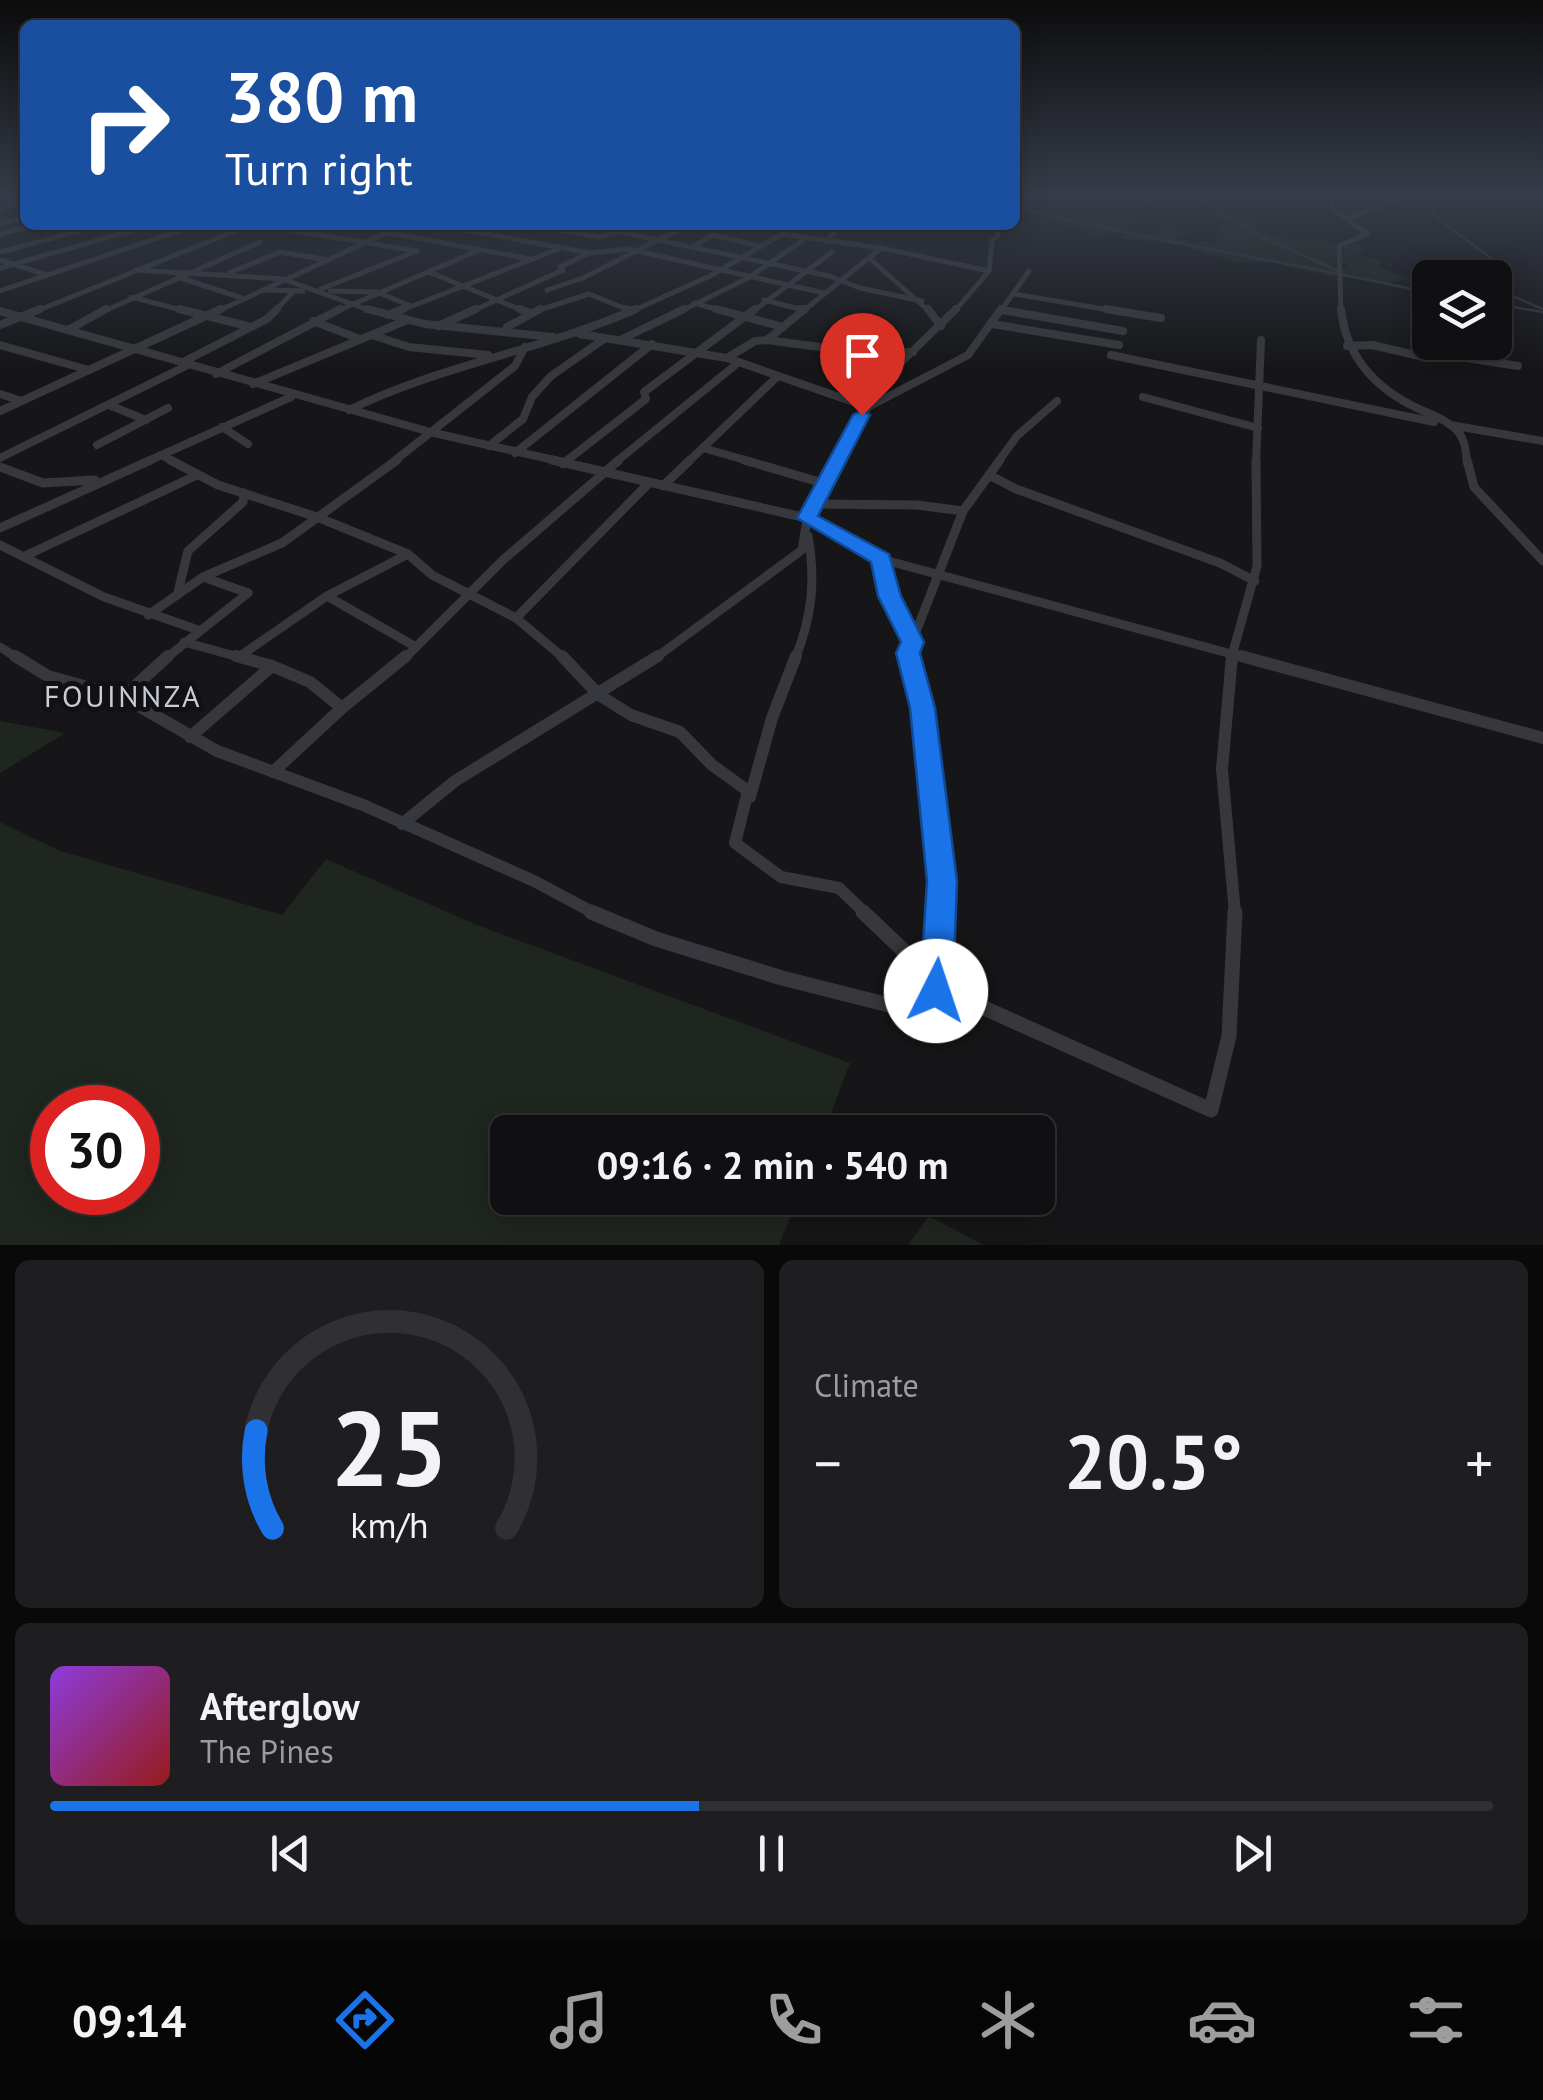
<!DOCTYPE html>
<meta charset="utf-8">
<style>
:root{--surface:#101012;--page:#1e1e20;--text:#f1f3f6;--muted:#9c9d9f;--line:#303032;--accent:#1a73e8}
body{margin:0;font-family:"PT Sans",sans-serif;background:var(--page);color:var(--text);height:100vh;display:flex;flex-direction:column;font-size:38px;white-space:nowrap}
*{box-sizing:border-box;margin:0}
p{font-size:32px;color:var(--muted)}
.icon{flex:none;width:55px;height:55px;fill:none;stroke:currentColor;stroke-width:2;stroke-linecap:round;stroke-linejoin:round}
.map{position:relative;height:1245px;overflow:hidden}
.drawer{display:flex;flex-direction:column;gap:15px;padding:15px;background:#09090a;flex:1}
.drawer>*{flex:none}
.guide{position:absolute;left:20px;top:20px;width:1000px;height:210px;border-radius:15px;box-shadow:0 5px 25px #0003,0 0 0 2px var(--line);background:#1a4fa0;color:#fff;overflow:hidden}
.controls{position:absolute;left:1412px;top:260px;display:grid;gap:20px}
.controls a{display:grid;place-items:center;width:100px;height:100px;border-radius:15px;background:var(--surface);box-shadow:0 5px 25px #0003,0 0 0 2px var(--line);font-size:50px}
.speed{position:absolute;left:30px;top:1085px;display:flex;gap:20px;font-size:50px;font-weight:700;text-align:center}
.speed>*{display:grid;place-content:center;width:130px;height:130px;border-radius:50%;background:var(--surface);box-shadow:0 5px 25px #0003,0 0 0 2px var(--line);line-height:1}
.speed .limit{border:15px solid #d22;background:#fff;color:#111}
.pin{position:absolute;display:grid;place-items:center;width:85px;height:85px;color:#fff;margin:-102px -42px;border-radius:50% 50% 50% 0;rotate:-45deg;box-shadow:0 0 10px #0007}
.pin .icon{rotate:45deg}
.me{position:absolute;width:110px;margin:-55px;rotate:4deg;stroke-linejoin:round;filter:drop-shadow(0 0 8px #0008)}
.turn{display:flex;align-items:center;gap:35px;height:210px;padding:0 40px;font-size:45px}
.turn .icon{width:130px;height:130px;stroke-width:2.5}
.turn b{display:block;font-size:70px;line-height:85px}
.big{font-size:75px;font-weight:600;line-height:1.1}
.drawer .card{flex:1;display:flex;flex-direction:column;justify-content:center;gap:15px;min-width:0;padding:0 35px;border-radius:15px;background:var(--page)}
.drawer .dial{align-items:center;gap:0}
.dial svg{height:260px;overflow:visible;fill:none;stroke:var(--line);stroke-width:7;stroke-linecap:round;text-anchor:middle}
.dial text{fill:var(--text);stroke:none}
.song{display:flex;align-items:center;gap:30px}
.cover{width:120px;height:120px;border-radius:15px;background:linear-gradient(135deg,hsl(270 70% 55%),hsl(0 70% 35%))}
.played{height:10px;border-radius:5px;background:linear-gradient(90deg,var(--accent) 45%,var(--line) 45%)}
.keys{display:flex;justify-content:space-around;direction:ltr}
.heat{display:flex;justify-content:space-between;align-items:center;font-size:55px;direction:ltr}
.drawer .tiles{flex:1;display:grid;gap:15px;grid-template-columns:1fr 1fr}
.card:last-child{grid-column:span 2}
.trip{position:absolute;left:490px;top:1115px;width:565px;height:100px;border-radius:15px;background:var(--surface);box-shadow:0 5px 25px #0003,0 0 0 2px var(--line);font-weight:600;line-height:100px;text-align:center}
.tab-bar{display:flex;height:160px;justify-content:space-around;align-items:center;background:#060607;color:var(--muted)}
.tab-bar .icon{width:70px;height:70px}
.tab-bar .on{color:var(--accent)}
.tab-bar b{font-size:45px;color:var(--text)}
.map>svg:first-child{display:block}
.green{fill:#1e261f;fill-rule:evenodd}
.lines{fill:none;stroke-linecap:round;stroke-linejoin:round}
.stream{stroke:#2c353c;stroke-width:2.5}
.minor-far4{stroke:#37383d;stroke-width:5}
.minor-far3{stroke:#37383d;stroke-width:8}
.minor-far2{stroke:#37383d;stroke-width:9}
.minor-far1{stroke:#37383d;stroke-width:12}
.minor{stroke:#37383d;stroke-width:15}
.route{fill:#1a73e8;stroke:#114b97;stroke-width:2.5}
.labels{text-anchor:middle;stroke-width:10;stroke-linejoin:round;paint-order:stroke}
.quarter-label{font-size:30px;letter-spacing:2.5px;fill:#c9ccd4;stroke:#111113}
</style>
<div class="map">
<svg width="1543" height="1245" viewBox="0 0 1543 1245">
<rect width="100%" height="100%" fill="#161618"/>
<g class="green">
<path d="M 1149,195 L 1156,196 L 1139,208 L 1144,211 C 1126,232 1117,237 1088,235 L 1087,230 L 1094,230 L 1070,226 L 1056,216 L 1073,212 L 1094,215 L 1117,202 Z"/>
<path d="M 1211,203 L 1237,217 L 1244,212 L 1262,215 L 1255,228 L 1274,237 L 1327,240 L 1326,242 L 1336,246 L 1336,266 L 1327,267 L 1336,269 L 1334,277 L 1273,262 L 1237,263 L 1176,244 L 1115,237 L 1130,232 L 1157,235 L 1158,229 L 1172,227 L 1175,231 L 1193,233 L 1175,236 L 1179,240 L 1219,243 L 1216,236 L 1221,225 L 1233,227 L 1217,216 L 1210,216 L 1207,209 L 1218,212 L 1208,204 Z"/>
<path d="M 1357,244 L 1365,248 L 1357,254 L 1383,261 L 1379,267 L 1410,279 L 1389,283 L 1347,277 L 1342,270 L 1349,266 L 1342,263 L 1342,254 L 1346,253 L 1343,247 Z"/>
<path d="M 0,721 L 65,733 L 0,773 Z"/>
<path d="M 0,822 L 60,851 L 282,915 L 326,859 L 477,925 L 850,1063 L 824,1132 L 508,1132 L 508,1198 L 798,1198 L 779,1245 L 0,1245 ZM 52,1108 L 138,1108 L 138,1192 L 52,1192 Z"/>
<path d="M 929,1216 L 983,1245 L 908,1245 Z"/>
</g>
<g class="lines">
<g class="stream">
<path d="M 1196,194 L 1261,237 L 1339,271"/>
<path d="M 1426,194 L 1437,218 L 1500,265 L 1502,271 L 1495,279"/>
<path d="M 1015,207 C 1152,242 1292,262 1430,293"/>
<path d="M 1495,289 L 1543,309"/>
<path d="M 1495,304 L 1543,312"/>
</g>
<g class="minor-far4">
<path d="M 1329,194 L 1334,210 L 1367,234 L 1339,246 L 1341,312"/>
<path d="M 0,209 L 25,200"/>
<path d="M 1348,219 L 1408,194"/>
<path d="M 0,224 L 25,217"/>
<path d="M 295,225 L 284,229 L 417,251"/>
<path d="M 438,225 L 590,253 L 628,249 L 824,293"/>
<path d="M 529,225 L 599,237 L 620,232 L 658,240 L 690,225"/>
<path d="M 620,225 L 638,228"/>
<path d="M 141,228 L 161,225"/>
<path d="M 390,233 L 530,259"/>
<path d="M 0,234 L 35,225"/>
<path d="M 826,242 L 840,225"/>
<path d="M 692,247 L 713,235 L 760,246"/>
<path d="M 0,252 L 101,225"/>
<path d="M 869,258 L 930,312"/>
<path d="M 0,260 L 47,275"/>
<path d="M 0,268 L 141,228 L 135,225"/>
<path d="M 136,270 L 283,279 L 374,312"/>
<path d="M 429,272 L 526,312"/>
<path d="M 229,273 L 280,252 L 328,260"/>
<path d="M 178,277 L 242,298"/>
<path d="M 321,289 L 417,251"/>
<path d="M 265,290 L 303,291"/>
<path d="M 547,290 L 583,278 L 658,240 L 829,276 L 860,288 L 922,301"/>
<path d="M 0,291 L 197,225"/>
<path d="M 330,291 L 377,292 L 411,306"/>
<path d="M 1014,294 L 1121,312"/>
<path d="M 131,297 L 189,312"/>
<path d="M 764,300 L 804,310"/>
<path d="M 694,303 L 726,312"/>
<path d="M 1002,310 L 1011,312"/>
<path d="M 34,312 L 250,225"/>
<path d="M 102,312 L 260,242"/>
<path d="M 216,312 L 403,225"/>
<path d="M 274,312 L 294,291"/>
<path d="M 335,312 L 479,250"/>
<path d="M 397,312 L 558,249"/>
<path d="M 470,312 L 563,270 L 560,267 L 589,253"/>
<path d="M 533,312 L 589,294 L 631,311"/>
<path d="M 630,312 L 710,276 L 782,234 L 881,248 L 989,271"/>
<path d="M 679,312 L 748,278 L 806,238"/>
<path d="M 752,312 L 832,252"/>
<path d="M 802,312 L 881,248"/>
<path d="M 954,312 L 989,271 L 992,241 L 998,235 L 994,225"/>
<path d="M 1000,312 L 1029,271"/>
</g>
<g class="minor-far3">
<path d="M 179,309 L 251,327"/>
<path d="M 367,309 L 425,324 L 553,337"/>
<path d="M 520,309 L 530,313"/>
<path d="M 626,309 L 631,311"/>
<path d="M 716,309 L 783,327"/>
<path d="M 800,309 L 804,310"/>
<path d="M 928,309 L 941,326"/>
<path d="M 1106,309 L 1161,318"/>
<path d="M 1341,309 C 1346,357 1376,389 1419,409 C 1432,415 1450,421 1459,433 C 1465,441 1466,452 1467,462"/>
<path d="M 1002,310 L 1123,331"/>
<path d="M 0,311 L 434,433 L 563,462"/>
<path d="M 388,315 L 403,309"/>
<path d="M 313,321 L 360,339"/>
<path d="M 992,324 L 1119,345"/>
<path d="M 0,325 L 40,309"/>
<path d="M 438,326 L 476,309"/>
<path d="M 507,327 L 540,309"/>
<path d="M 68,330 L 106,309"/>
<path d="M 580,334 L 727,358 L 868,407"/>
<path d="M 372,335 L 409,347 L 488,355"/>
<path d="M 622,339 L 684,309"/>
<path d="M 768,339 L 805,309"/>
<path d="M 0,345 L 89,370"/>
<path d="M 1347,346 L 1372,345 L 1420,356 L 1448,355 L 1518,366"/>
<path d="M 1111,355 L 1434,422"/>
<path d="M 727,358 L 755,341 L 767,340 L 858,352 L 913,352"/>
<path d="M 181,363 L 267,319 L 277,309"/>
<path d="M 216,374 L 340,309"/>
<path d="M 253,384 L 405,321"/>
<path d="M 0,394 L 22,401"/>
<path d="M 1143,397 L 1258,428"/>
<path d="M 859,403 L 956,309"/>
<path d="M 109,405 L 146,420"/>
<path d="M 349,410 C 440,365 543,350 636,309"/>
<path d="M 0,411 L 221,309"/>
<path d="M 1450,425 L 1543,441"/>
<path d="M 222,427 L 248,444"/>
<path d="M 97,445 L 168,408"/>
<path d="M 489,446 L 523,419 L 532,397 L 551,376 L 604,339"/>
<path d="M 703,448 L 752,462"/>
<path d="M 515,453 L 652,344"/>
<path d="M 161,455 L 175,462"/>
<path d="M 0,458 L 186,366"/>
<path d="M 146,462 L 291,397"/>
<path d="M 393,462 L 515,366 L 525,347"/>
<path d="M 565,462 L 646,399 L 644,392 L 755,309"/>
<path d="M 616,462 L 739,362"/>
<path d="M 688,462 L 778,376"/>
<path d="M 836,462 L 868,407 L 968,355 L 1001,309"/>
<path d="M 998,462 L 1017,436 L 1057,401"/>
<path d="M 1256,462 L 1261,340"/>
</g>
<g class="minor-far2">
<path d="M 170,460 L 218,485 L 317,517 L 408,554 L 432,575 L 516,618 L 565,659"/>
<path d="M 552,460 L 807,518 L 827,526 L 870,556 L 1250,659"/>
<path d="M 744,460 L 826,484"/>
<path d="M 1467,460 L 1474,487 L 1543,561"/>
<path d="M 563,464 L 568,460"/>
<path d="M 0,467 L 43,483 L 95,480"/>
<path d="M 989,475 L 1016,489 L 1220,563 L 1255,581"/>
<path d="M 663,486 L 690,460"/>
<path d="M 813,504 L 917,505 L 963,511"/>
<path d="M 0,528 L 151,460"/>
<path d="M 0,545 L 104,597 L 198,630"/>
<path d="M 25,556 L 195,476"/>
<path d="M 881,559 L 890,596 L 912,642 L 909,659"/>
<path d="M 203,577 L 248,593"/>
<path d="M 178,592 L 188,551 L 243,502 L 244,493"/>
<path d="M 327,596 L 416,647"/>
<path d="M 148,615 L 203,577 L 282,543 L 397,460"/>
<path d="M 516,618 L 649,483"/>
<path d="M 184,642 L 246,659"/>
<path d="M 912,642 L 963,511 L 1000,460"/>
<path d="M 0,647 L 19,659"/>
<path d="M 240,656 L 327,596 L 408,554"/>
<path d="M 165,659 L 248,593"/>
<path d="M 404,659 L 503,560 L 619,460"/>
<path d="M 654,659 L 802,550 L 809,508 L 837,460"/>
<path d="M 795,659 C 812,617 816,580 808,536"/>
<path d="M 1231,659 L 1257,566 L 1256,460"/>
</g>
<g class="minor-far1">
<path d="M 15,656 L 48,676 L 123,697 L 217,751 L 363,805 L 534,881 L 596,914"/>
<path d="M 236,656 L 272,666"/>
<path d="M 562,656 L 599,695 L 631,715 L 680,732 L 712,765 L 748,791 L 735,843 L 781,877 L 839,888 L 866,914"/>
<path d="M 909,656 C 928,733 945,835 940,914"/>
<path d="M 1232,656 L 1222,769 L 1235,914"/>
<path d="M 1241,656 L 1543,738"/>
<path d="M 123,697 L 168,656"/>
<path d="M 190,737 L 272,666 L 310,682 L 342,708 L 406,656"/>
<path d="M 273,772 L 342,708"/>
<path d="M 750,797 L 772,718 L 796,656"/>
<path d="M 402,824 L 455,781 L 658,656"/>
</g>
<g class="minor">
<path d="M 591,912 L 656,939 L 782,978 L 889,1005 L 912,1005 L 936,991 L 962,998 L 1211,1110 L 1229,1036 L 1235,912"/>
<path d="M 863,912 L 924,970 L 936,991"/>
<path d="M 936,990 L 940,912"/>
</g>
</g>
<linearGradient id="sky" x2="0" y2="1"><stop stop-color="#0c0c0d"/><stop offset="0.53" stop-color="#363c48"/><stop offset="1" stop-color="#363c48" stop-opacity="0"/></linearGradient>
<rect width="1543" height="369" fill="url(#sky)"/>
<path class="route" d="M 862,410 L 870,415 L 818,516 L 889,554 L 901,596 L 924,642 L 920,653 L 935,708 L 957,881 L 953,991 L 948,1003 L 936,1008 L 925,1003 L 920,991 L 927,881 L 910,708 L 896,653 L 901,642 L 878,596 L 871,562 L 797,518 L 853,415 Z"/>
<g class="labels">
<g class="quarter-label">
<text x="123" y="707">FOUINNZA</text>
</g>
</g>
</svg>
<div class="controls">
<a><svg class="icon" aria-label="layers" viewBox="0 0 24 24"><path d="M12 4l9 5-9 5-9-5zM3 14l9 5 9-5"/></svg></a>
</div>
<div class="speed"><div class="limit">30</div></div>
<div class="pin" style="left:862px;top:415px;background:#d93025"><svg class="icon" aria-label="arrive" viewBox="0 0 24 24"><path d="M6 21V4h12l-3 4 3 4H6"/></svg></div>
<svg class="me" style="left:936px;top:991px" viewBox="-20 -20 40 40"><circle r="19" fill="#fff"/><path d="M0-13L10 11 0 6-10 11z" fill="#1a73e8"/></svg>
<div class="trip">09:16 · 2 min · 540 m</div>
<div class="guide">
<div class="turn"><svg class="icon" aria-label="right" viewBox="0 0 24 24"><path d="M7 20v-9h11M14 6l5 5-5 5"/></svg><div><b>380 m</b>Turn right</div></div>
</div>
</div>
<section class="drawer">
<div class="tiles">
<div class="card dial"><svg viewBox="0 0 100 80">
<path d="M14 69A42 42 0 1 1 86 69"/>
<path d="M14 69A42 42 0 0 1 9 39" stroke="#1a73e8"/>
<text x="50" y="56" font-size="32" font-weight="700">25</text>
<text x="50" y="72" font-size="11">km/h</text>
</svg></div>
<div class="card"><p>Climate</p>
<div class="heat"><a>−</a><b class="big">20.5°</b><a>+</a></div>
</div>
<div class="card">
<div class="song"><i class="cover"></i><div><b>Afterglow</b><p>The Pines</p></div></div>
<div class="played"></div>
<div class="keys"><svg class="icon" aria-label="previous" viewBox="0 0 24 24"><path d="M18 5L8 12l10 7zM5 5v14"/></svg><svg class="icon" aria-label="pause" viewBox="0 0 24 24"><path d="M8 5v14M16 5v14"/></svg><svg class="icon" aria-label="next" viewBox="0 0 24 24"><path d="M6 5l10 7-10 7zM19 5v14"/></svg></div>
</div>
</div>
</section>
<nav class="tab-bar">
<b>09:14</b>
<svg class="icon on" aria-label="directions" viewBox="0 0 24 24"><path d="M12 3l9 9-9 9-9-9zM9 14v-3h6M13 9l2 2-2 2"/></svg>
<svg class="icon" aria-label="music" viewBox="0 0 24 24"><path d="M9 18V5l10-2v13"/><circle cx="6" cy="18" r="3"/><circle cx="16" cy="16" r="3"/></svg>
<svg class="icon" aria-label="phone" viewBox="0 0 24 24"><path d="M5 4h4l2 5-3 2q2 4 5 5l2-3 5 2v4C11 20 4 13 5 4z"/></svg>
<svg class="icon" aria-label="climate" viewBox="0 0 24 24"><path d="M12 3v18M4 7l16 10M4 17L20 7"/></svg>
<svg class="icon" aria-label="car" viewBox="0 0 24 24"><path d="M5 17H2v-5l4-1 3-4h7l3 4 3 1v5h-3M9 17h6M6 11h13"/><circle cx="7" cy="17" r="2"/><circle cx="17" cy="17" r="2"/></svg>
<svg class="icon" aria-label="filters" viewBox="0 0 24 24"><path d="M4 7h16M4 17h16"/><circle cx="9" cy="7" r="2"/><circle cx="15" cy="17" r="2"/></svg>
</nav>
